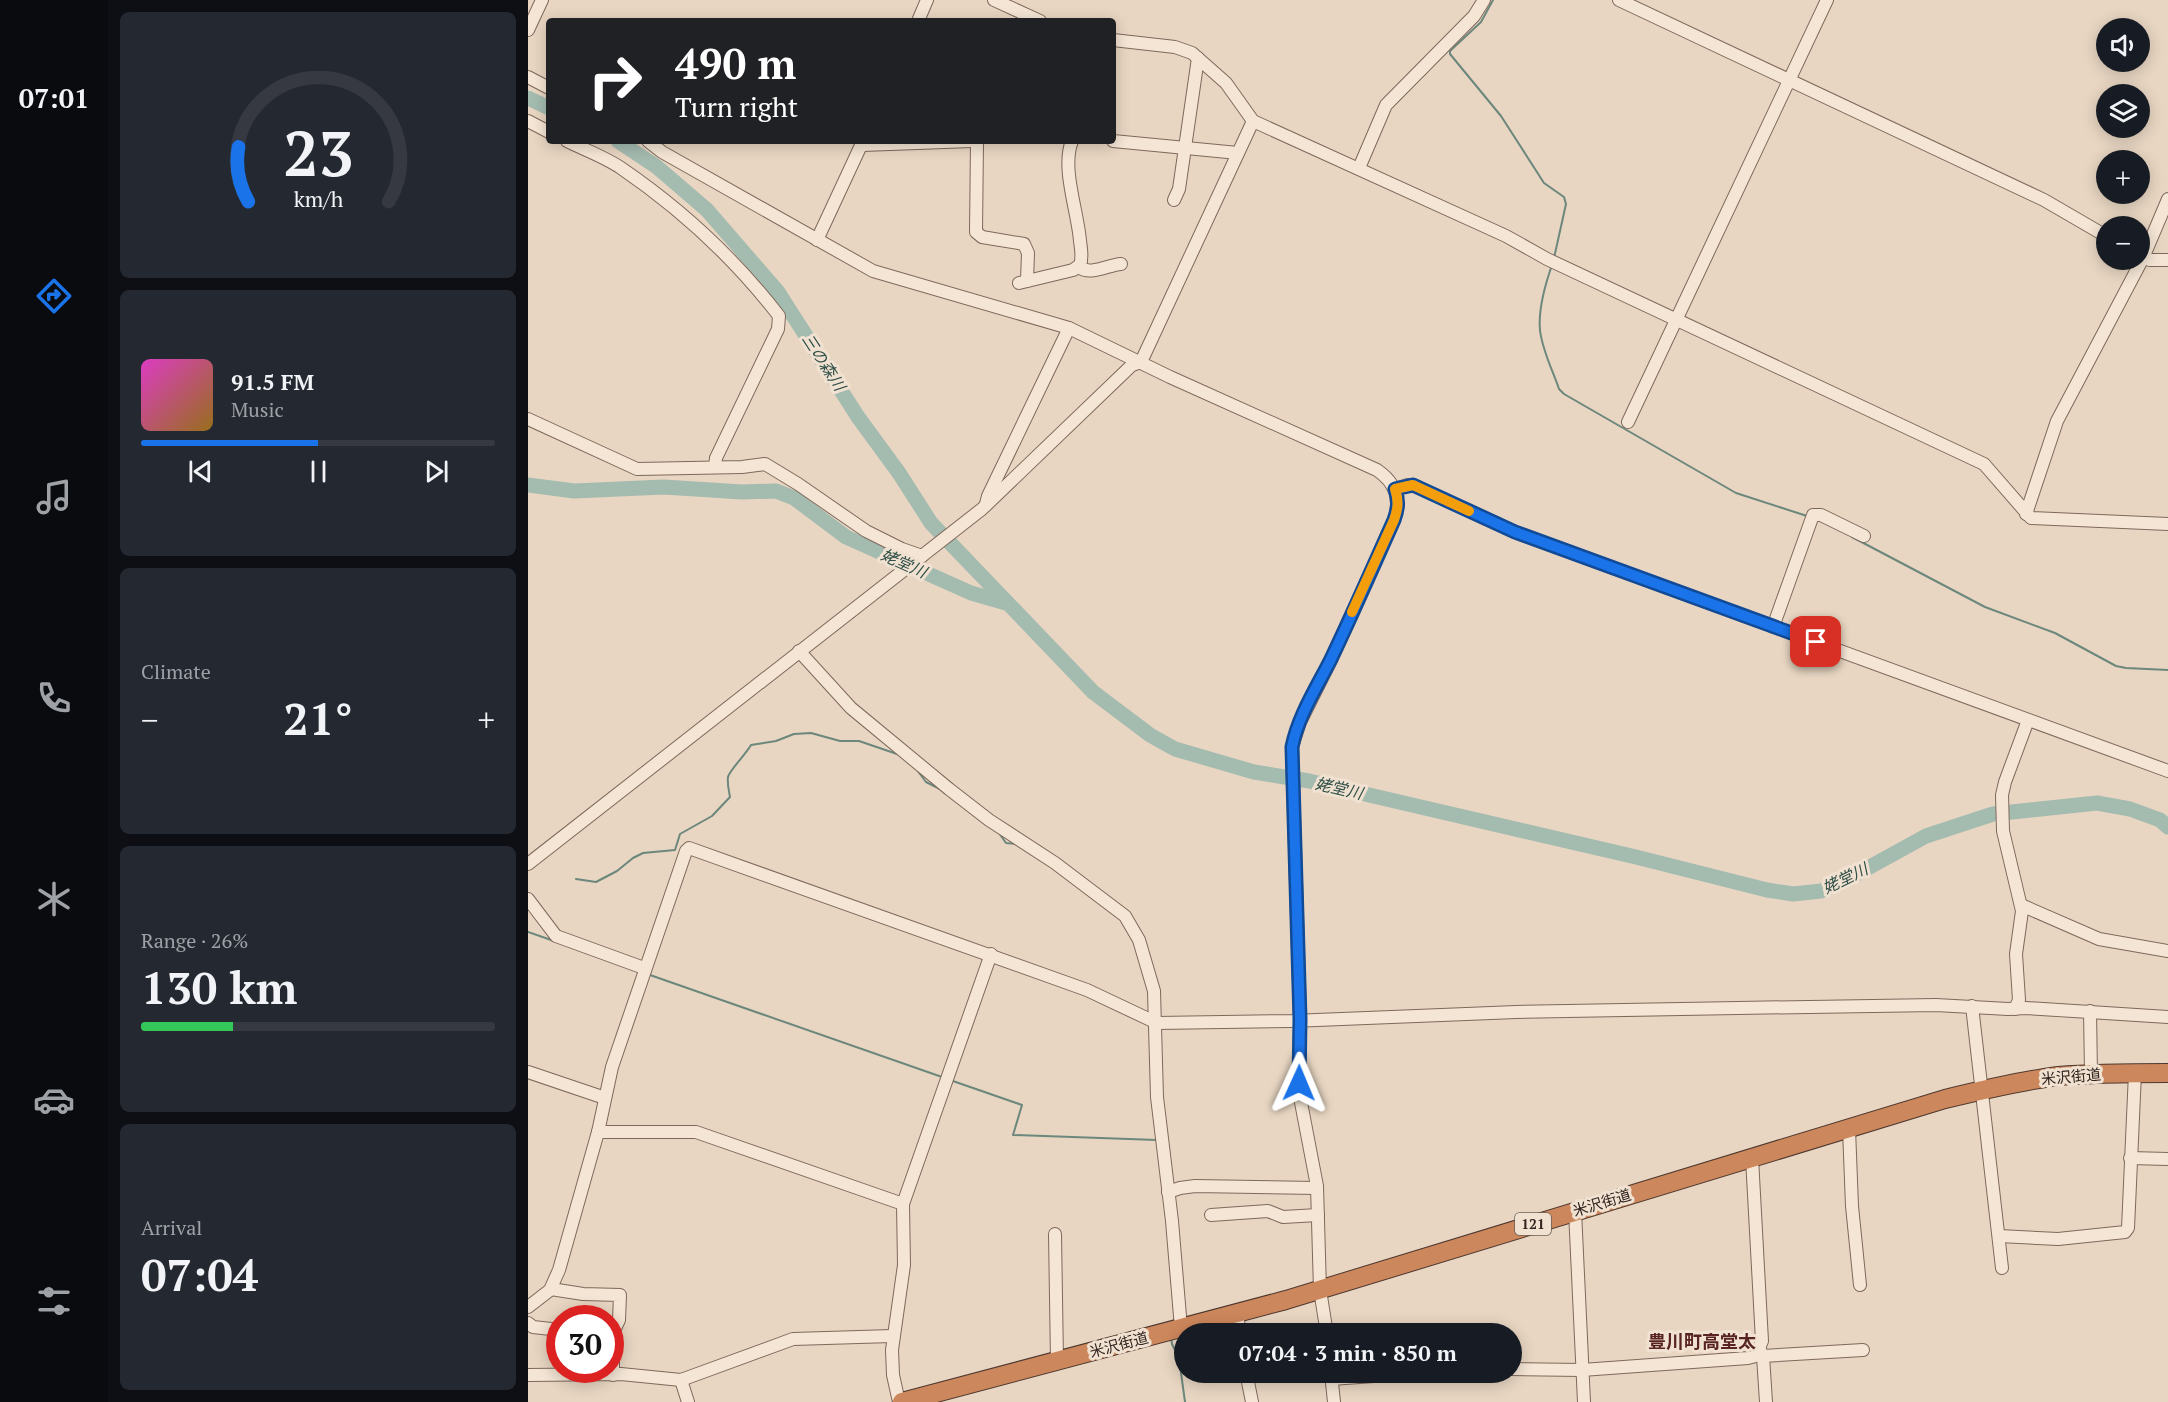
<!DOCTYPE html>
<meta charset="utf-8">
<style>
:root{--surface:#171b24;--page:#242831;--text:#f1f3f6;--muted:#9ea1a6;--line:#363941;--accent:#1a73e8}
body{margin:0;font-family:"PT Serif","Noto Sans JP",serif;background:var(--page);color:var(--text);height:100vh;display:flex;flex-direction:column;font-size:22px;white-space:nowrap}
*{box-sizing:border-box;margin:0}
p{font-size:20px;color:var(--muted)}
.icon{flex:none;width:33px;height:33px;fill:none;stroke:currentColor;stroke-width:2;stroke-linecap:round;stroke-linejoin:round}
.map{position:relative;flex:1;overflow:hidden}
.details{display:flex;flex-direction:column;gap:12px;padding:12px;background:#0d0f14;width:420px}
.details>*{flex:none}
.hud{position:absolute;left:18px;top:18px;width:570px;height:126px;border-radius:6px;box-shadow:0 3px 15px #0003;background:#202124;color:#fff;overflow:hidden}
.tools{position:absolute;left:1568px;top:18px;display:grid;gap:12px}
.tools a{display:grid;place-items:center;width:54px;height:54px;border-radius:50%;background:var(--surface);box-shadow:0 3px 15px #0003;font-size:30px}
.speed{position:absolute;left:18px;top:1305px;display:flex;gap:12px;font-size:30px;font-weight:700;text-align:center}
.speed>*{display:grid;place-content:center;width:78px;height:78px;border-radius:50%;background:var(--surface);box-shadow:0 3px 15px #0003;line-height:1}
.speed .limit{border:9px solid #d22;background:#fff;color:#111}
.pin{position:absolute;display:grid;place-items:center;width:51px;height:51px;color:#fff;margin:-26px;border-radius:12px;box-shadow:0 3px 9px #0006}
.me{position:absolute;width:66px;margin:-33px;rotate:1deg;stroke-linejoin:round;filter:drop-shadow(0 0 4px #0008)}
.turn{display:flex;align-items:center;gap:21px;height:126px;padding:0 30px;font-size:27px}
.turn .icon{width:78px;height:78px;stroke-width:2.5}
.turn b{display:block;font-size:42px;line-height:51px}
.big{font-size:45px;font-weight:700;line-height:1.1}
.details .card{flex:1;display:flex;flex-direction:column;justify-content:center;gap:9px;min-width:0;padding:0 21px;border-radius:9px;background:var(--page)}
.details .dial{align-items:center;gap:0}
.dial svg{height:156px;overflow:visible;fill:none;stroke:var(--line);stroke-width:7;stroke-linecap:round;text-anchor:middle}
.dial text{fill:var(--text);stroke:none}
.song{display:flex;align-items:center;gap:18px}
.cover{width:72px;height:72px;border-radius:9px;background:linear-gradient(135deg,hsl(310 70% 55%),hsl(40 70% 35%))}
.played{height:6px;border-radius:3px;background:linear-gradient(90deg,var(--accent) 50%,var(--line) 50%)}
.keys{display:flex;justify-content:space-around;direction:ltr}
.heat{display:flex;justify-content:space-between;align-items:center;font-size:33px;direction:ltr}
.charge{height:9px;border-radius:4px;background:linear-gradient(90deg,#34c759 26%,var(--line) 0)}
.trip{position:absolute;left:646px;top:1323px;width:348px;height:60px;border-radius:30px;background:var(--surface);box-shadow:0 3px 15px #0003;font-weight:700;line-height:60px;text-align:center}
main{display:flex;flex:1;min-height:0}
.dock{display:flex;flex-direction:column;width:108px;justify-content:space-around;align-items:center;background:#090b0e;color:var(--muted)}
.dock .icon{width:42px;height:42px}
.dock .active{color:var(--accent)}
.dock b{font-size:27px;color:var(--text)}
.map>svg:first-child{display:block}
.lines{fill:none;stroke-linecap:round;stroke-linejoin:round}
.stream{stroke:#6c877c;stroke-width:2}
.river{stroke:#a4bbb0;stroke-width:15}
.minor-casing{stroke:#7f685c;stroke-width:14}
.highway-casing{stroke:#4d382f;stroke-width:20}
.minor{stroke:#f4e5d4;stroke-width:12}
.highway{stroke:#cd875c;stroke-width:18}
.route-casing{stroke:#114b97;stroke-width:15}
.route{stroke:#1a73e8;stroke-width:10}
.slow{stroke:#f59e0b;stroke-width:10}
.labels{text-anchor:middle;stroke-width:6;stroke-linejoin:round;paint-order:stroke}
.shield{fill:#f0e1d1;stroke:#6a5d54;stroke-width:1.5}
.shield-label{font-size:14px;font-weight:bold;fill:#31241e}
.street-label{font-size:15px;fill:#31241e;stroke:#f0e1d1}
.water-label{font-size:16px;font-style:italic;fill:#2f4f47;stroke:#f0e1d1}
.quarter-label{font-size:18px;font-weight:bold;fill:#582423;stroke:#f0e1d1}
</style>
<main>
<nav class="dock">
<b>07:01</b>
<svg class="icon active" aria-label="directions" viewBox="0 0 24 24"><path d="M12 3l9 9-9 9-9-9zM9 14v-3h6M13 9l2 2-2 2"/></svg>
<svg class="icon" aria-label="music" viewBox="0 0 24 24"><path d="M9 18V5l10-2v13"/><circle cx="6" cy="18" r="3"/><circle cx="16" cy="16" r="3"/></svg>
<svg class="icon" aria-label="phone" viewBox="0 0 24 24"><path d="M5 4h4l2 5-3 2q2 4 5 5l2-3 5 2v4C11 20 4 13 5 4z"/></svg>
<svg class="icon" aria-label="climate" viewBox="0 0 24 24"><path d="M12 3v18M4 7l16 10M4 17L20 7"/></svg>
<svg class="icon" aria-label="car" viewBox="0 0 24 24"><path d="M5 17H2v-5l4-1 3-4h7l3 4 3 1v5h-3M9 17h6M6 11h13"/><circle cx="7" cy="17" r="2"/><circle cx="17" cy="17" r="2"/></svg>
<svg class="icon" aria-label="filters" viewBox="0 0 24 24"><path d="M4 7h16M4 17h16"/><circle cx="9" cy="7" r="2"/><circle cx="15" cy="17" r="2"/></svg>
</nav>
<section class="details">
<div class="card dial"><svg viewBox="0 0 100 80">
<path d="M14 69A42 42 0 1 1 86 69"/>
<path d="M14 69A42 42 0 0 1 9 41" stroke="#1a73e8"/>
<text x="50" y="56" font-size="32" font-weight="700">23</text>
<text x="50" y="72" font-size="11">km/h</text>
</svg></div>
<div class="card">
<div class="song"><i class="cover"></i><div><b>91.5 FM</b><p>Music</p></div></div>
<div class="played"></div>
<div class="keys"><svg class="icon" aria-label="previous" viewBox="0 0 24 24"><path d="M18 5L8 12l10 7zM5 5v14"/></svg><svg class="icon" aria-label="pause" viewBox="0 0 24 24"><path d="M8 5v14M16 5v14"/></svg><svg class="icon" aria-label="next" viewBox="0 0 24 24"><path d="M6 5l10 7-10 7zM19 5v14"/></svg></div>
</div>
<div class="card"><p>Climate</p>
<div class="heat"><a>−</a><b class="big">21°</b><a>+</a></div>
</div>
<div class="card"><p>Range · 26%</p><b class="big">130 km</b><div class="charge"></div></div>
<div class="card"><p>Arrival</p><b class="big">07:04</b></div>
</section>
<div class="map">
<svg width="1640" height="1402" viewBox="0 0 1640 1402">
<rect width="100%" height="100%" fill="#e8d6c2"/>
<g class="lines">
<g class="stream">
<path d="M 965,0 L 953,22 L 922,51 L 922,54 L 973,116 L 1016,183 L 1036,197 L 1038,204 L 1026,258"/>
<path d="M 1024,265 C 1017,285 1010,309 1012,330 C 1014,350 1025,371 1031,389 L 1036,394 L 1208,493 L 1279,516"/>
<path d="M 1324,537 L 1457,607 L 1527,633 L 1588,666 L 1598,668 L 1640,670"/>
<path d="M 389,770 L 398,782 L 414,790"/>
<path d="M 471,833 L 478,843 L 489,844"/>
<path d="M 48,879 L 68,882 L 89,871 L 105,858 L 115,853 L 147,850 L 152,834 L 184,816 L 202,797 C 201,791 199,784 200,777 C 201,771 218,754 223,745 L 248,741 L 266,734 L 283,733 L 312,741 L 331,741 L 372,755"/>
<path d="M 0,932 L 26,941"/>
<path d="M 122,975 L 414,1077"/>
<path d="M 422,1080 L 494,1105 L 485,1135 L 629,1140"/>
<path d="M 643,1338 L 644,1344 L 651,1358 L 657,1402"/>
</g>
<g class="river">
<path d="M 0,98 L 21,108"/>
<path d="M 90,141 L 129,167 L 179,210 L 250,292 L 330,417 L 371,473 L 403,523 L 565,692 L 622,735 L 647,749 L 726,772 L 781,781 L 1108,857 L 1239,890 L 1265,894 L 1293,891 L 1318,880 L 1398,836 L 1465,814 L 1569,803 L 1602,809 L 1632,820 L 1640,827"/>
<path d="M 0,485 L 46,491 L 136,487 L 214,492 L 248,491 L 266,498 L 318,537 L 443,593 L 478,603"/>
</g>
<defs>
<g id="minor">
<path d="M 466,0 L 512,21"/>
<path d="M 1091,0 L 1516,200 L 1578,236"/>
<path d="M 390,21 L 399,0"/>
<path d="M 0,30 L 14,0"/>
<path d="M 585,40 L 647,47 L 664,53 L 698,83 L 725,121 L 978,236 L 1019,259 L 1456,464 L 1503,518 L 1640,524"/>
<path d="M 0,77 L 21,88"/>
<path d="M 0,121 L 21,132"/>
<path d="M 39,141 C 57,150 77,157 93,168 C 153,209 207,259 251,316 L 250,329 L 188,458 L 187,467"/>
<path d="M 120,141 L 134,152 L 345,271 L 541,328 L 642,377 L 849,470 C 868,483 873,499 866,520 L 804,658 L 772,722 L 764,747 L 772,1019 L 771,1092 L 789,1186 L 792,1290 L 799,1334"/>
<path d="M 449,141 L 448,232 L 454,237 L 496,244 L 500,253 L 499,281"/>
<path d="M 585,141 L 710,153"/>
<path d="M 334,145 L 444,141"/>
<path d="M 831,168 L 858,105 L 946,16 L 956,0"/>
<path d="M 646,200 L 651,189 L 670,58"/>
<path d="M 289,240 L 335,141"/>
<path d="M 1611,256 L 1622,260 L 1640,260"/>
<path d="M 551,267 C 562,276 580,265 593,264"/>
<path d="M 491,283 L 545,270 L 552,265 C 555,257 553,249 552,241 C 550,212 533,168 544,141"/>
<path d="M 0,419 L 109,469 L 214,467 L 237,464 L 270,484 L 338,531 L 374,549 L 394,556"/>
<path d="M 1100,422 L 1299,0"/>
<path d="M 867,489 L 880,485 L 885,485 L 987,532 L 1640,771"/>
<path d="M 458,504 L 460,496 L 541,328"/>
<path d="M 1498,514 L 1529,421 L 1615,258 L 1640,199"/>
<path d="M 1245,627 L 1285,515 L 1293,515 L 1336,536"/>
<path d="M 271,651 L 323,708 L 421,789 L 461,820 L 527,863 L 597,916 L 611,940 L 626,991 L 629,1097 L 644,1221 L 653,1328"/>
<path d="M 0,864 L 454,509 L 604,365 L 613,362 L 725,121"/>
<path d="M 0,899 L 28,936 L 116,968"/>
<path d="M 1493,905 L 1571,939 L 1640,951"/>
<path d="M 1444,1006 L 1474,1268"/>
<path d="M 1487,1009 L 1491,1000 L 1488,954 L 1494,911 L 1475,831 L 1474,795 L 1477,782 L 1500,720"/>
<path d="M 1562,1011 L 1563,1074"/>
<path d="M 0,1072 L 77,1098"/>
<path d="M 1321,1129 L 1324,1206 L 1332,1285"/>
<path d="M 70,1132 L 168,1132 L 375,1204"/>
<path d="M 1602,1158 L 1640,1159"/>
<path d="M 640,1192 L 652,1188 L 667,1186 L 789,1188"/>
<path d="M 1047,1211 L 1056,1402"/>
<path d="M 683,1215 L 740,1211 L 755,1217 L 790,1215"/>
<path d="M 527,1234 L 529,1361"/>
<path d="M 1471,1236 L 1530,1239 L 1597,1232 L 1600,1228 L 1607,1073"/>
<path d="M 23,1289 L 55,1294 L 92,1295 L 91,1320 L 83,1337 L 85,1349 L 85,1375"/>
<path d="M 0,1307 L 22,1290 L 31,1270 L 70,1132 L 84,1067 L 158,851 L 161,848 L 559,990 L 629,1023 L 764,1021 L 988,1012 L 1210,1008 L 1408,1005 L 1480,1009 L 1498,1008 L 1640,1017"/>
<path d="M 709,1313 L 712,1334"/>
<path d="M 0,1323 L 5,1327 L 32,1330"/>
<path d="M 1232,1350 L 1235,1356 L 1238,1402"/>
<path d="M 1235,1356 L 1335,1350"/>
<path d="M 984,1369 L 1054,1370 L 1220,1358 L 1228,1356 L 1234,1341 L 1224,1158"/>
<path d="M 718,1372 L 724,1402"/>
<path d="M 803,1373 L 806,1402"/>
<path d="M 0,1375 L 93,1374 L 153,1380 L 265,1339 L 364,1336"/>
<path d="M 803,1379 L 903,1372"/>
<path d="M 153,1380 L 160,1402"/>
<path d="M 371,1402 L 365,1375 L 364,1350 L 376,1265 L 375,1204 L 463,954"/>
</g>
<path id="highway" d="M 374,1402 L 758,1300 L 1417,1099 C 1454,1090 1492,1081 1530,1076 C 1567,1073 1603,1073 1640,1073"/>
</defs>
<use href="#minor" class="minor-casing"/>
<use href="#highway" class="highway-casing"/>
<use href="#minor" class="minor"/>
<use href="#highway" class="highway"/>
</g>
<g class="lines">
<defs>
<path id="route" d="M 771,1083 L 772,1019 L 764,747 C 770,716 789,687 803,659 C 825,613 845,567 866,520 C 870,509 871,501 867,489 L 885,485 L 987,532 L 1288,642"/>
</defs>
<use href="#route" class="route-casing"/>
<use href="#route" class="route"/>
<path class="slow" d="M 824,612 L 866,520 C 870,509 871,501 867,489 L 885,485 L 941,511"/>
</g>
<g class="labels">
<rect class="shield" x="987" y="1213" width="36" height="22" rx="4.5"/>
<g class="shield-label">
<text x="1005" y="1229">121</text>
</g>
<g class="street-label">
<text transform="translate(1543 1077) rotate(-5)" y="5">米沢街道</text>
<text transform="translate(1074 1203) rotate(-17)" y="5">米沢街道</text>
<text transform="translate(591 1345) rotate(-15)" y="5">米沢街道</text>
</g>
<g class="water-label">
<text transform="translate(296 362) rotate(57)" y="6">三の森川</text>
<text transform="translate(376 563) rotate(24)" y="6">姥堂川</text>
<text transform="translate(811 788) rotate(13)" y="6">姥堂川</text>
<text transform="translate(1317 878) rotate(-26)" y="6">姥堂川</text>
</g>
<g class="quarter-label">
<text x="1174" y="1348">豊川町高堂太</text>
</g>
</g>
</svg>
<div class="tools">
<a><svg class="icon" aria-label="sound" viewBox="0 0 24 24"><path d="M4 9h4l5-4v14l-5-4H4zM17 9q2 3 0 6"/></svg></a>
<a><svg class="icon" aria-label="layers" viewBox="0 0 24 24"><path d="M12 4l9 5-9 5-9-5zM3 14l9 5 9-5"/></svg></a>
<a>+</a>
<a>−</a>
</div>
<div class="speed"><div class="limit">30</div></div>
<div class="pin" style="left:1288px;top:642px;background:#d93025"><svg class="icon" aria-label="arrive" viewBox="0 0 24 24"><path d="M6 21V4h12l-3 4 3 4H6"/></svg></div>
<svg class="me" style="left:771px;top:1083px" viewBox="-20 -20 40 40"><path d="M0-17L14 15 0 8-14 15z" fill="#1a73e8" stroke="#fff" stroke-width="4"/></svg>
<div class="trip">07:04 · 3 min · 850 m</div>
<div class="hud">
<div class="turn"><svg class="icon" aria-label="right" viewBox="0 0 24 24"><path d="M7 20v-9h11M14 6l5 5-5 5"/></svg><div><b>490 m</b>Turn right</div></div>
</div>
</div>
</main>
